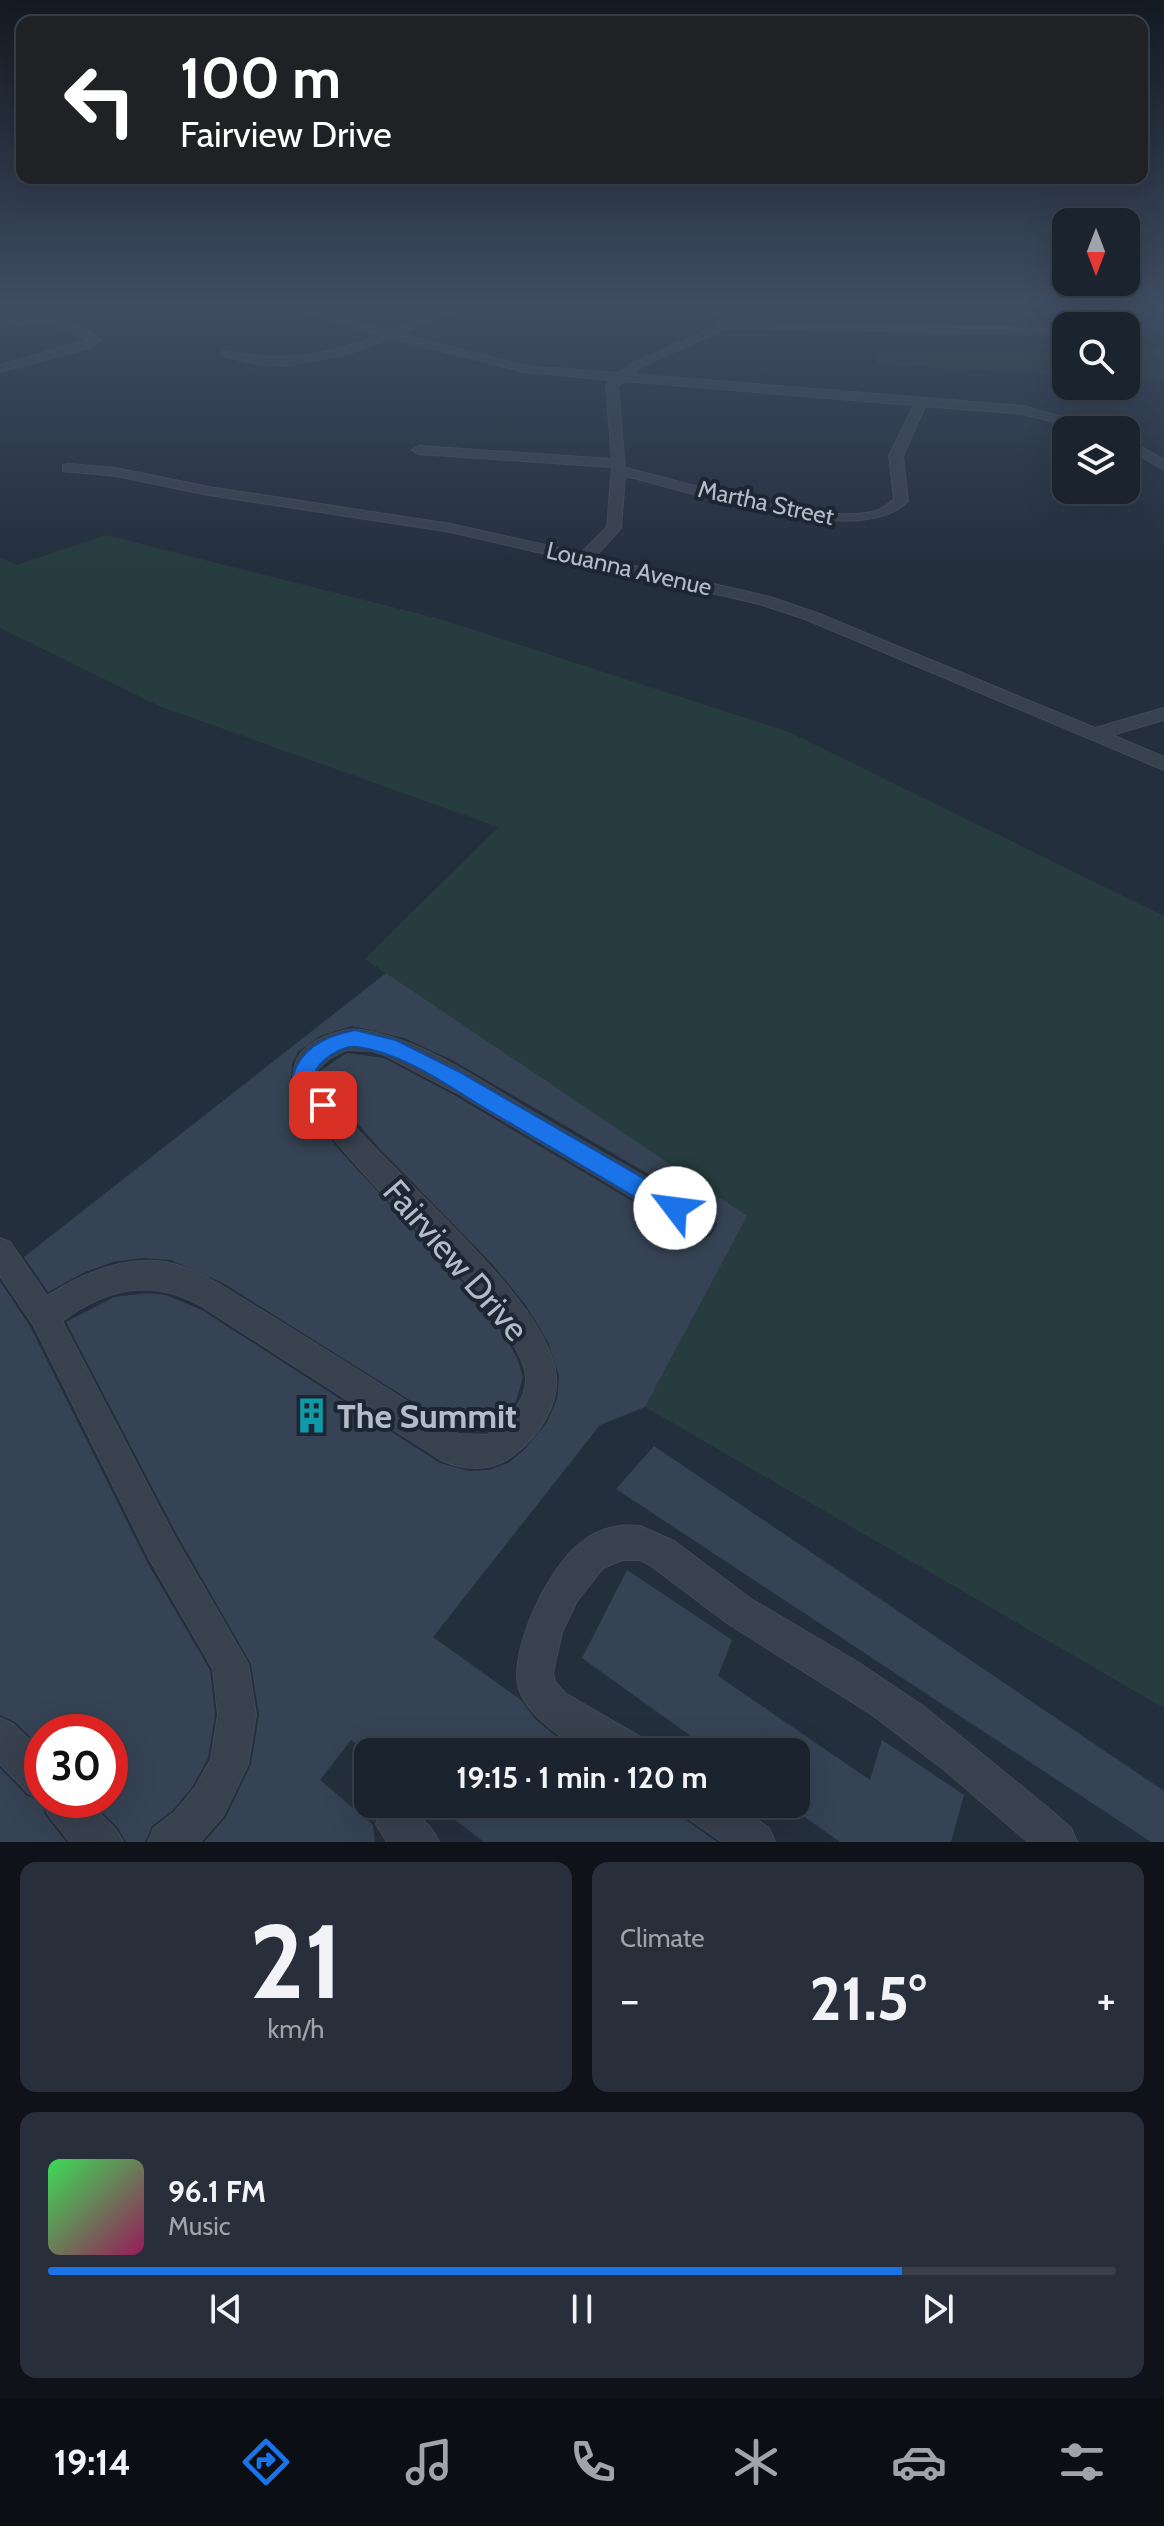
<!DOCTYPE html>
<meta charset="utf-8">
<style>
:root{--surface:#1b232e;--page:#282f3a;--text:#f1f3f6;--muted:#a0a4aa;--line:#39404a;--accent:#1a73e8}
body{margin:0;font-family:Cabin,sans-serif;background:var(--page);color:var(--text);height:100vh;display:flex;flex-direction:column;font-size:30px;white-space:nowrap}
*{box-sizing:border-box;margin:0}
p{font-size:26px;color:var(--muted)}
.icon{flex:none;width:44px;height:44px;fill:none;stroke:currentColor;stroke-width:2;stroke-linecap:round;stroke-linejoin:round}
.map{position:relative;height:1842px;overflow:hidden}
.sheet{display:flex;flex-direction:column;gap:20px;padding:20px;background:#0f1319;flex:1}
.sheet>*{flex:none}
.top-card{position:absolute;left:16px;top:16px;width:1132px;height:168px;border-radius:16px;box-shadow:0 8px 32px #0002,0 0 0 2px var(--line);background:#202124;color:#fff;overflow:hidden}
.needle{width:52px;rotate:180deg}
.controls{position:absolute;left:1052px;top:208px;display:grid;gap:16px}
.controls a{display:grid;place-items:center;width:88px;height:88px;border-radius:16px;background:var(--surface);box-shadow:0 8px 32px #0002,0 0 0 2px var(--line);font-size:40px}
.speed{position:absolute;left:24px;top:1714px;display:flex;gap:16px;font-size:40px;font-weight:700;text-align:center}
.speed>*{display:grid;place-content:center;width:104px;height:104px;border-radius:50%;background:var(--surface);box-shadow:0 8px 32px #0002,0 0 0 2px var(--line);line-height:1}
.speed .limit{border:12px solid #d22;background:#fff;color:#111}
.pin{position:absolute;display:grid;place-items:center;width:68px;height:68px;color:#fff;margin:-34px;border-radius:16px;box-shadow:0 4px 12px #0006}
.me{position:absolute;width:88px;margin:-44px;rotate:300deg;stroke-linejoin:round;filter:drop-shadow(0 0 6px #0008)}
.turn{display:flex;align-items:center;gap:28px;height:168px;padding:0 32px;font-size:36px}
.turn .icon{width:104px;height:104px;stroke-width:2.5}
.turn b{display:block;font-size:56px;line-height:68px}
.big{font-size:60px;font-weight:700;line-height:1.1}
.sheet .card{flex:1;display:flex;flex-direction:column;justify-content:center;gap:12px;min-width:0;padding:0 28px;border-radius:16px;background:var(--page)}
.sheet .dial{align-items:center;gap:0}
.dial b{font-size:104px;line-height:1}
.song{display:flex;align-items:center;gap:24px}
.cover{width:96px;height:96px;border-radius:12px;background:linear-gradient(135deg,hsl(130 70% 55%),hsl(330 70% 35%))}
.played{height:8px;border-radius:4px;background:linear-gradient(90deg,var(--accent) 80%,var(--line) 80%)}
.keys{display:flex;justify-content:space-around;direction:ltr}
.heat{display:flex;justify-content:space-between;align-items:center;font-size:44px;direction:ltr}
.sheet .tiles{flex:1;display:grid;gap:20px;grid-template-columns:1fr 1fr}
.card:last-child{grid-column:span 2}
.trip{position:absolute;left:354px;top:1738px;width:456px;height:80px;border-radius:16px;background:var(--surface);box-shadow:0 8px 32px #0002,0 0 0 2px var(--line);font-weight:700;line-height:80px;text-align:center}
.menu{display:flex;height:128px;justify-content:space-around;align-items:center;background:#0b0e12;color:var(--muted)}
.menu .icon{width:56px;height:56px}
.menu .current{color:var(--accent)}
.menu b{font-size:36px;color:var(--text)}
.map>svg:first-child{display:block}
.green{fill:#263c3f}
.building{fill:#364354}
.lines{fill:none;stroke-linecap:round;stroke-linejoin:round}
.minor-casing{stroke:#414a57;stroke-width:2}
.minor{fill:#38414e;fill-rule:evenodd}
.route{fill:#1a73e8;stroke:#114b97;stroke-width:2}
.labels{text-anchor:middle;stroke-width:8;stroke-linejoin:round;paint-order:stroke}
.far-street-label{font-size:24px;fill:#b4bcc9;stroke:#1d2633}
.near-street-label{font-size:34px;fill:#b4bcc9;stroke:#1d2633}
.near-poi-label{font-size:34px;font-weight:bold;fill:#b4bcc9;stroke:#1d2633;text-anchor:start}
</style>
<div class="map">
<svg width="1164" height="1842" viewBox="0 0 1164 1842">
<rect width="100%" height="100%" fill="#242f3e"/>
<g class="green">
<path d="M 1164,348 L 1164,381 L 1126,379 L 1126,351 Z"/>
<path d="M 1066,352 L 1066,375 L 876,364 L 873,353 Z"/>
<path d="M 106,535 L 440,619 L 789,732 L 1164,916 L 1164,1708 L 645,1407 L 746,1216 L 365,959 L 498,827 L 159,706 L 0,628 L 0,557 L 16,565 Z"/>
</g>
<g class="building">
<path d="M 386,973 L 747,1216 L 645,1407 L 600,1425 L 433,1637 L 521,1700 L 535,1719 L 558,1738 L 585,1752 L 366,1752 L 351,1740 L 320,1780 L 373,1825 L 375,1842 L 204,1842 L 226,1817 L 251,1764 L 259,1715 L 251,1664 L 177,1535 L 66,1322 L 114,1297 L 148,1293 L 166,1295 L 202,1310 L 440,1463 L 469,1471 L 489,1470 L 508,1463 L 525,1449 L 547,1422 L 557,1399 L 559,1376 L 548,1342 L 525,1304 L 493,1265 L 378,1147 L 321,1081 L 320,1071 L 347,1053 L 384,1058 L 456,1096 L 689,1235 L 701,1239 L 711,1235 L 717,1224 L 712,1211 L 452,1060 L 404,1038 L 352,1026 L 320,1036 L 298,1052 L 292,1064 L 291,1078 L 295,1093 L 341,1152 L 462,1282 L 504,1335 L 517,1358 L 523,1377 L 516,1401 L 499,1422 L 486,1432 L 459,1431 L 223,1283 L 171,1260 L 142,1258 L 113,1262 L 85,1272 L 48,1292 L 24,1257 Z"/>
<path d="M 0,1281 L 31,1328 L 147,1562 L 210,1670 L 215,1715 L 208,1758 L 193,1786 L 173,1810 L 152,1826 L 145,1842 L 126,1842 L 118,1828 L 90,1800 L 110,1800 L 110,1732 L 42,1732 L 42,1748 L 15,1722 L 0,1715 Z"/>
<path d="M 654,1446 L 1164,1791 L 1164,1842 L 1151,1842 L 616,1489 Z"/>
<path d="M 627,1570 L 732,1640 L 718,1676 L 870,1780 L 882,1740 L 964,1795 L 951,1842 L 840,1842 L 796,1811 L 796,1752 L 713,1752 L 582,1658 Z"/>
<path d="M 0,1768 L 26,1795 L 40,1801 L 46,1816 L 66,1842 L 0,1842 Z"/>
<path d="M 434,1804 L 671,1804 L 682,1811 L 686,1820 L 717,1842 L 484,1842 Z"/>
</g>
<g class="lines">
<defs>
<g id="minor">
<path d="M 288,306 L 303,306 L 390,331 L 449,306 L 462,306 L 401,334 L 525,366 L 619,373 L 633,363 L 717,326 L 722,317 L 714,306 L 724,306 L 732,317 L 730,322 L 1066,329 L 1066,335 L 726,328 L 641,367 L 632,374 L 1023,406 L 1109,430 L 1088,430 L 1023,414 L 925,406 L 903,456 L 908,501 C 860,552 687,490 625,476 L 621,528 L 595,557 L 770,597 L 817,613 L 1095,728 L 1164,708 L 1164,720 L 1112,735 L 1164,757 L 1164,770 L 805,619 L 759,604 L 451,532 L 209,495 L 116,476 L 63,471 L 63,465 L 68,464 L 116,468 L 209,487 L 451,524 L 581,553 L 607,527 L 612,467 L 419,454 L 412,450 L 419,446 L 612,459 L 606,385 L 611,380 L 525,372 L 391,338 L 348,354 L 286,366 L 256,364 L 222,356 L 222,352 L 226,351 C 281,363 328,356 380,335 ZM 625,381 L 914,405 L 889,456 L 894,499 C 889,503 884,508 878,510 C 830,529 680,480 625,468 L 618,386 Z"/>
<path d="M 48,315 L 90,331 L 100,340 L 89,348 L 0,372 L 0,365 L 88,340 L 47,321 L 0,327 L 0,321 Z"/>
<path d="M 1126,438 L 1164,460 L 1164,470 L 1126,448 Z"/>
<path d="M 353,1029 C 421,1036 482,1083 540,1116 C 596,1149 653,1181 710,1214 L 714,1223 L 710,1232 L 700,1236 L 690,1232 L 457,1093 L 385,1055 L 371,1051 L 346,1050 L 330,1058 L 317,1070 L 318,1082 C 369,1159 548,1293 556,1376 C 559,1406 537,1437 515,1454 C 493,1472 466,1471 441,1460 L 203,1307 C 153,1278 108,1287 62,1321 L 174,1536 L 248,1664 L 256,1715 L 248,1764 L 223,1816 L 200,1842 L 148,1842 L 154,1828 L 175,1812 L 195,1788 L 211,1759 L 218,1715 L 213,1669 L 150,1560 L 34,1326 L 0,1276 L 0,1238 L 10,1242 L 47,1296 C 80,1275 118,1258 157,1261 C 193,1264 226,1289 256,1307 C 324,1348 391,1391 458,1434 L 487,1435 C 506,1422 527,1402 526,1377 C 522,1329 415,1229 380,1191 C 355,1164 331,1136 308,1108 C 274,1063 306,1037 353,1029 Z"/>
<path d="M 640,1526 L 674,1541 L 751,1599 L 856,1661 L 923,1706 L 1047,1807 L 1071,1828 L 1077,1842 L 1028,1842 L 947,1772 L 871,1714 L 727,1623 L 650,1565 L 640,1560 L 622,1560 L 603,1568 L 577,1601 L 562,1632 L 553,1673 L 555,1682 L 565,1693 L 644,1739 L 650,1752 C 633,1752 610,1756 594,1752 C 567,1745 524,1713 518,1685 C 511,1645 550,1565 582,1542 C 598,1529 619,1524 640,1526 Z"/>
<path d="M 0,1718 L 13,1724 L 42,1752 L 42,1798 L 28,1793 L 0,1764 Z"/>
<path d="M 43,1800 L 86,1800 C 99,1815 115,1824 123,1842 L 70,1842 L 48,1814 Z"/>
<path d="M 396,1804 C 415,1812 431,1823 439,1842 L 387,1842 L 376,1824 L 382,1810 Z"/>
<path d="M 683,1804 L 735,1804 L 769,1828 L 775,1842 L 722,1842 L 688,1818 Z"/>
</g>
</defs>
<use href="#minor" class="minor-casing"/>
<use href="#minor" class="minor"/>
</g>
<linearGradient id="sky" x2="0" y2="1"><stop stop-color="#141a22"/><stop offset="0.54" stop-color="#3f4d63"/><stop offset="1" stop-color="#3f4d63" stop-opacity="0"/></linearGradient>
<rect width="1164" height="564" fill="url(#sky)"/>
<path class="route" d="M 355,1030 L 396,1040 L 458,1071 L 683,1201 L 686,1208 L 683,1216 L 675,1219 L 667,1216 C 606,1180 546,1144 486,1109 C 448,1086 403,1053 358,1047 C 342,1045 319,1060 314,1075 L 333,1105 L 330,1112 C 312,1118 301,1091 293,1076 C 300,1047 329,1035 355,1030 Z"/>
<defs>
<symbol id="building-bare" viewBox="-9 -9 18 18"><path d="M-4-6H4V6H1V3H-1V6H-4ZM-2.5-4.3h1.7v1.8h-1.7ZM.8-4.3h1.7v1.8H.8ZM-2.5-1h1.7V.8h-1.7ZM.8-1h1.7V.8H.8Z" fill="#0f9aa8" stroke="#1d2633" stroke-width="2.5" paint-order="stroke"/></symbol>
</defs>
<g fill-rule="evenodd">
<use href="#building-bare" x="286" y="1390" width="51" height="51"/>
</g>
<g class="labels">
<g class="far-street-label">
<text transform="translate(766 503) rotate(12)" y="8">Martha Street</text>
<text transform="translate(629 569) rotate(13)" y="8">Louanna Avenue</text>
</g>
<g class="near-street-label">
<text transform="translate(456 1260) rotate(49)" y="12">Fairview Drive</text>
</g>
<g class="near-poi-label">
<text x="337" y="1428">The Summit</text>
</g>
</g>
</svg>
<div class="controls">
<a><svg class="needle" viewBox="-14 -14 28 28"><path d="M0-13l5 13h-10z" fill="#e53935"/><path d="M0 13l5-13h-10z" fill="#a0a4aa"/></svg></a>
<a><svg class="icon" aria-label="search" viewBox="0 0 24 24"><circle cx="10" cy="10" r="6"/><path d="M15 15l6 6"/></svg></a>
<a><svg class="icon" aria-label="layers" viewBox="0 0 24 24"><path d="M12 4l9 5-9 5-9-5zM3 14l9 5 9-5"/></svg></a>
</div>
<div class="speed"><div class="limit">30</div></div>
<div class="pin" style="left:323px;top:1105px;background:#d93025"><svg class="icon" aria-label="arrive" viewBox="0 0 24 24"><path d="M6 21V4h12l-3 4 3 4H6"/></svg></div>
<svg class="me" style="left:675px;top:1208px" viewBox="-20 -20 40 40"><circle r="19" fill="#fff"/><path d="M0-13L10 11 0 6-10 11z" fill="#1a73e8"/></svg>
<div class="trip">19:15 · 1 min · 120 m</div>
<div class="top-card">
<div class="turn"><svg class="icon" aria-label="left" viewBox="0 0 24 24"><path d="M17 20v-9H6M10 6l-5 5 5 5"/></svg><div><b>100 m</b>Fairview Drive</div></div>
</div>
</div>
<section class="sheet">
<div class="tiles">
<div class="card dial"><b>21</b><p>km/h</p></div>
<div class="card"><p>Climate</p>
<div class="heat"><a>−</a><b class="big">21.5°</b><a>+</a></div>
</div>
<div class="card">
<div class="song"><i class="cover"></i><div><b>96.1 FM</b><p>Music</p></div></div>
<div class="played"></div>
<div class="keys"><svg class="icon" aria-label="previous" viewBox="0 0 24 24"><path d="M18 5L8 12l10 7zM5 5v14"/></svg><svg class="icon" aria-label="pause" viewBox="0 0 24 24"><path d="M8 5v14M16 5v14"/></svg><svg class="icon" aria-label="next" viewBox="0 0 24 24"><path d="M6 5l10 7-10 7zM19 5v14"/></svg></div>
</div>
</div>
</section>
<nav class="menu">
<b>19:14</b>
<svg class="icon current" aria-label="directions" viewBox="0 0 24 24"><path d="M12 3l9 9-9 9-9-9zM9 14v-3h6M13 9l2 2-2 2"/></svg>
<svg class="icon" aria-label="music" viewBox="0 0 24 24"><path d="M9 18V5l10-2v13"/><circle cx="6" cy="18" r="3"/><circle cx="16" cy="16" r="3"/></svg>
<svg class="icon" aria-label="phone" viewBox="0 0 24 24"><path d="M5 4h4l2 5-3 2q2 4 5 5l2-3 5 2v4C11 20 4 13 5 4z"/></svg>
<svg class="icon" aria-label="climate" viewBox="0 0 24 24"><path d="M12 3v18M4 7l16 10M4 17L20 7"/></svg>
<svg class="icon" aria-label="car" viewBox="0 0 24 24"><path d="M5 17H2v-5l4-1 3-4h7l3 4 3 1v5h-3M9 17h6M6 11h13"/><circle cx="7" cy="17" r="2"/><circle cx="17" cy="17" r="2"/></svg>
<svg class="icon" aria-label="filters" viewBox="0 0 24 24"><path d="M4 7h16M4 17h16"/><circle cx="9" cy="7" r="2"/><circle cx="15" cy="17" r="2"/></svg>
</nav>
